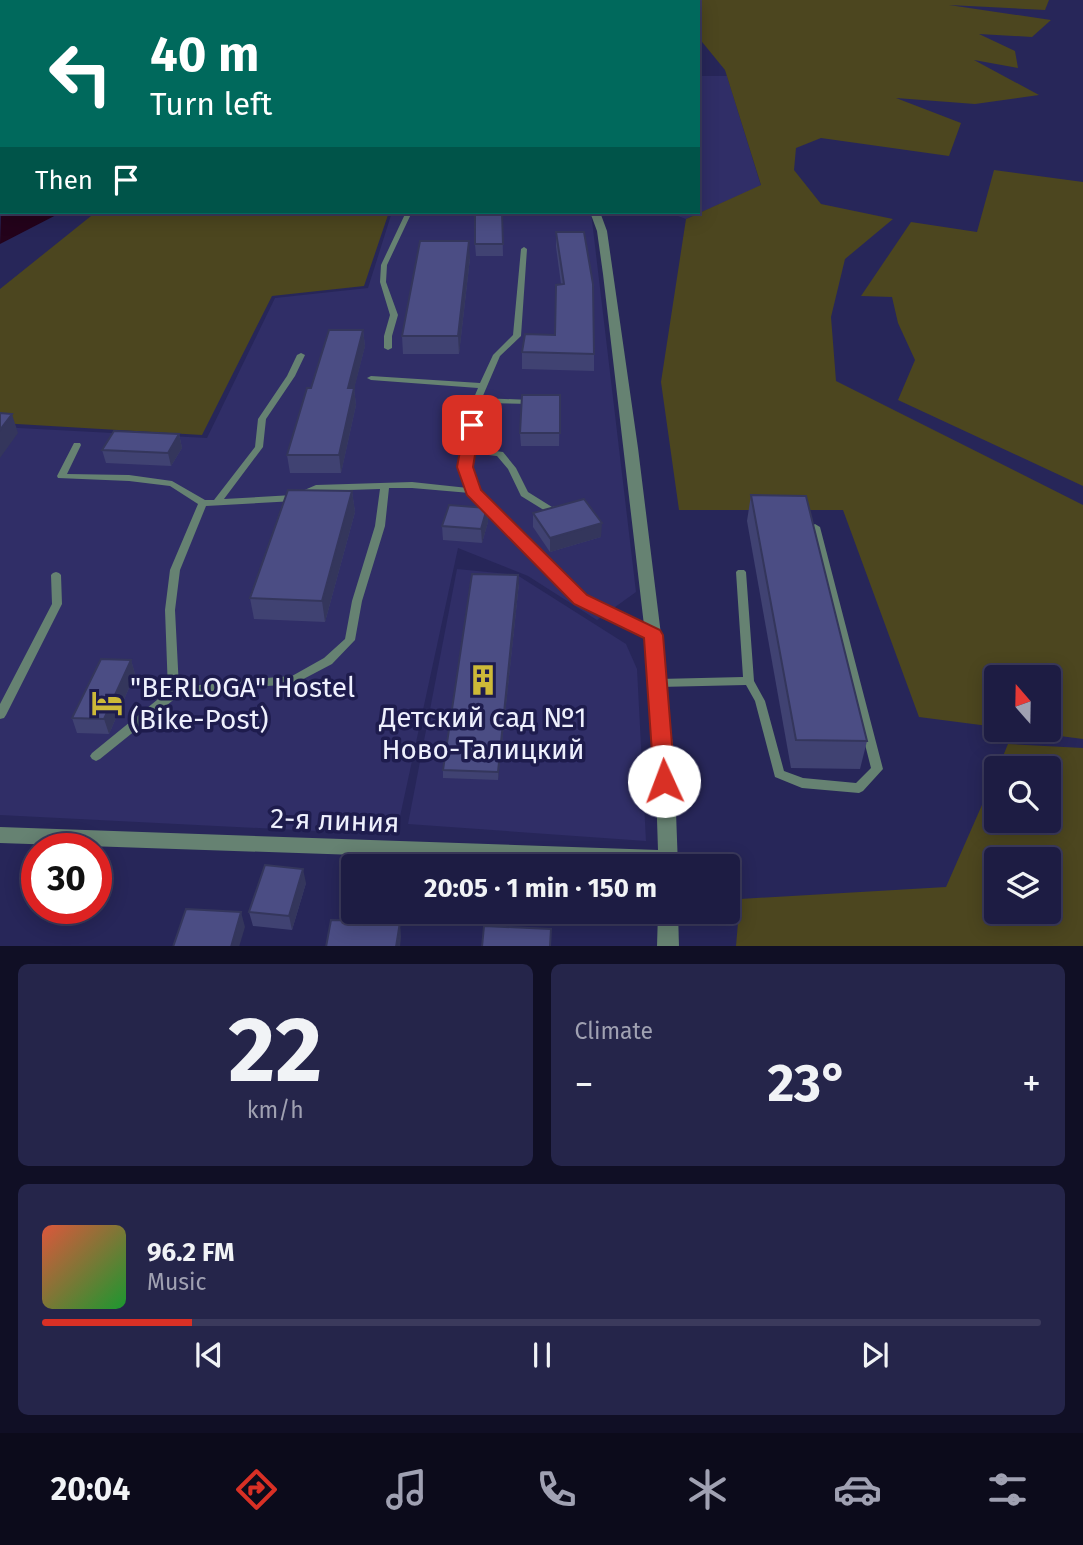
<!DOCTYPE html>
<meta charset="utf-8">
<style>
:root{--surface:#1d1c43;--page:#25254a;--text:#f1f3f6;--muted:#a0a1b2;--line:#3b3a5c;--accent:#d93025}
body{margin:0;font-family:"Fira Sans",sans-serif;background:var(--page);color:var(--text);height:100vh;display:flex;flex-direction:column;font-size:26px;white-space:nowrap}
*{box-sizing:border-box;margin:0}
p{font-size:23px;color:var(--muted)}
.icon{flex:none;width:38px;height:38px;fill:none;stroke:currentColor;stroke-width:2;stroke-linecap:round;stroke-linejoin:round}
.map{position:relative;height:946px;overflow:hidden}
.details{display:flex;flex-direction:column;gap:18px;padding:18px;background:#100f25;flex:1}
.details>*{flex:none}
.guide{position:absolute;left:0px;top:0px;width:700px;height:214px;box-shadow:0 4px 18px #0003,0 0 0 2px var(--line);background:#00695c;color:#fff;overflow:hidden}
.needle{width:46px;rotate:340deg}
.fabs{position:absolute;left:984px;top:665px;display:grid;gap:14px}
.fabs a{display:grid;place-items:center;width:77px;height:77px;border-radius:7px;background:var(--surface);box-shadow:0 4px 18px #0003,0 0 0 2px var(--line);font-size:35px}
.speed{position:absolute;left:21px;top:833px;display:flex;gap:14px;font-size:35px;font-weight:700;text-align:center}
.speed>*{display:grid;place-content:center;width:91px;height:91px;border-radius:50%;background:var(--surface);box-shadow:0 4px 18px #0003,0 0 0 2px var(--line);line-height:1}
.speed .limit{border:10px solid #d22;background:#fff;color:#111}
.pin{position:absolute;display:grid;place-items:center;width:60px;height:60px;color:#fff;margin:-30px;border-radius:14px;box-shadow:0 4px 10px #0006}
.me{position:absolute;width:77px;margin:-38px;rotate:358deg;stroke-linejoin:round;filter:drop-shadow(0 0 5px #0008)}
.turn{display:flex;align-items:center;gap:24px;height:147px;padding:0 35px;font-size:32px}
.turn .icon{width:91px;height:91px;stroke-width:2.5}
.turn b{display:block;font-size:49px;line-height:60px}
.then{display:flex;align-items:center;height:66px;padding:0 35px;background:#0003;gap:14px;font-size:26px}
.big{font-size:52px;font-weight:700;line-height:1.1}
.details .tile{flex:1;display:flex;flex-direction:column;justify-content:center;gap:10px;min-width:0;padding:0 24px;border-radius:10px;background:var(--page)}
.details .dial{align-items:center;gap:0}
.dial b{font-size:91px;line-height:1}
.song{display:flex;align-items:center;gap:21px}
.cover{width:84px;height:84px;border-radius:10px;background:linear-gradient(135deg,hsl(10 70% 55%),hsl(130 70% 35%))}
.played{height:7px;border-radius:4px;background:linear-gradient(90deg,var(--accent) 15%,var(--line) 15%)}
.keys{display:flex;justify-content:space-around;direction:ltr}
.heat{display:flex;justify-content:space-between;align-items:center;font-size:38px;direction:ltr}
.details .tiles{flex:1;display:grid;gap:18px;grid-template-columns:1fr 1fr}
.tile:last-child{grid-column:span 2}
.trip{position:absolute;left:341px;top:854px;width:399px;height:70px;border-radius:7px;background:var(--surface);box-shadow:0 4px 18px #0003,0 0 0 2px var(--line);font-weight:700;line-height:70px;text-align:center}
.tab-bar{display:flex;height:112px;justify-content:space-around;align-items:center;background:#0c0b1b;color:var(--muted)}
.tab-bar .icon{width:49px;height:49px}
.tab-bar .selected{color:var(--accent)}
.tab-bar b{font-size:32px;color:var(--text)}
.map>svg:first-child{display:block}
.built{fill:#302e67}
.green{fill:#4c461f;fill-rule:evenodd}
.water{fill:#24031b}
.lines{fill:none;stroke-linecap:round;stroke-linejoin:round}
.service{fill:#668272;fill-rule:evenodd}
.minor{fill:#668272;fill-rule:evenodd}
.wall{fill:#404272}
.shaded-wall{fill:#34365c}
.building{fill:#4b4d84;stroke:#34365c;stroke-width:2}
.route{fill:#d93025;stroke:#8d1f18;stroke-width:2}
.labels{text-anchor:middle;stroke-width:7;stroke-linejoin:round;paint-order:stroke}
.near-poi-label{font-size:28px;fill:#eef0fd;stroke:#1e1c4d;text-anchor:start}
.near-street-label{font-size:28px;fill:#eef0fd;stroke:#1e1c4d}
</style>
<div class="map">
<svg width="1083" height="947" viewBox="0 0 1083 947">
<rect width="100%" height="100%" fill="#272659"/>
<g class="built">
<path d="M 698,76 L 727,76 L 761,186 L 686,219 L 667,212 L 698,212 Z"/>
<path d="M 392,212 L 591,212 L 636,592 L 597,620 L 528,576 L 458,548 L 396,835 L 0,815 L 0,427 L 207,438 L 275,298 L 368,288 Z"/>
<path d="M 457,569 L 517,575 L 626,644 L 637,669 L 646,841 L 408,824 Z"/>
</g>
<g class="green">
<path d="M 600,0 L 1049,0 L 1045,10 L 949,5 L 1051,20 L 1032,37 L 979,34 L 1015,51 L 1018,68 L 974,60 L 1039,95 L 975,104 L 896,98 L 961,123 L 949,156 L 821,138 L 796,148 L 794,170 L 821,204 L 893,219 L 845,259 L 831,317 L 836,381 L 1083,505 L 1083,739 L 1015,730 L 1048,730 L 1048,677 L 996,677 L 996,727 L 919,717 L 843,510 L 679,510 L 661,382 L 686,219 L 761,185 L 725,70 L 698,37 L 698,2 L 597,2 Z"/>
<path d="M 994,170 L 1083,182 L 1083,486 L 898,400 L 915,360 L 898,323 L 892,297 L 861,296 L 911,222 L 977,232 Z"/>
<path d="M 96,212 L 389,212 L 364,286 L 272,296 L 202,435 L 0,423 L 0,289 Z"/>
<path d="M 1008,744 L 1083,748 L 1083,946 L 736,946 L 740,899 L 946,887 L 996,773 L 996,821 L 1048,821 L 1048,768 L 998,768 ZM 1048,859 L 1048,912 L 996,912 L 996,859 Z"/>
</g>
<path class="water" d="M 2,179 L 2,212 L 62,212 L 0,244 Z"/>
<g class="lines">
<g class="service">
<path d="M 406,212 L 412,212 L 387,265 L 386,282 L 398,315 L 392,336 L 392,348 L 388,350 L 384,348 L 384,336 L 390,315 L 380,282 L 381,265 Z"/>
<path d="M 524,247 L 527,249 L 521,336 L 500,356 L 482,398 L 531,400 L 535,402 L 531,404 L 481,403 L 473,448 L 503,452 L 516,468 L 528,492 L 552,507 L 557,506 L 562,509 L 557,512 L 547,512 L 521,496 L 508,469 L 497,456 L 472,453 L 469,466 L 477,490 L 584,597 L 657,631 L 658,634 L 657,637 L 649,637 L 576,601 L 470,493 L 412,488 L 389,488 L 385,526 L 362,601 L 355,640 L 332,664 L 294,684 L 227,689 L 177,697 L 100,759 L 96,761 L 92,759 L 90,756 L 92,753 L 168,691 L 165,610 L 170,570 L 198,504 L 170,486 L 129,481 L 58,478 L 57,476 L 74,443 L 80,443 L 81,445 L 67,474 L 129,475 L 172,481 L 205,500 L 214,500 L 255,447 L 258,419 L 287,376 L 297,355 L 301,353 L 305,355 L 295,376 L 266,419 L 263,447 L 224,499 L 293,495 L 316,485 L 412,482 L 468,488 L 461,466 L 473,400 L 478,388 L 371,380 L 367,378 L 371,376 L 480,383 L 493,355 L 513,335 L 521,249 ZM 380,489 L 375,526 L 352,601 L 345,639 L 324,658 L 292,676 L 227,681 L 179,688 L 175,610 L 180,570 L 206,506 L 295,501 L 318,491 Z"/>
<path d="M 815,524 L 820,527 L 883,769 L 863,791 L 859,793 L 802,788 L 775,777 L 755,701 L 746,685 L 659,687 L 655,686 L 654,683 L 655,680 L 659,679 L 743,677 L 736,572 L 738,570 L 744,570 L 746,572 L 754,681 L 765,701 L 784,771 L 803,778 L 856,783 L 871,768 L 810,527 Z"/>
<path d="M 56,572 L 59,573 L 61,575 L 62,604 L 6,715 L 4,718 L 0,719 L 0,704 L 52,604 L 51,575 L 53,573 Z"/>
</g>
<g class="minor">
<path d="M 22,0 L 34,2 L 24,2 Z"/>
<path d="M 215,0 L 224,0 L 213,2 Z"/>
<path d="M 0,52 L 2,52 L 0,57 Z"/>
<path d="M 2,142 L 2,148 L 0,149 L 0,143 Z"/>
<path d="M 590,212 L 600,212 L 607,231 L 638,448 L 663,651 L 674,758 L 678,866 L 0,843 L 0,827 L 658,850 L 655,758 L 647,651 L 603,274 L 597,231 Z"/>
<path d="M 658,912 L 678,912 L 679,947 L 657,947 Z"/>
</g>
</g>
<g class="wall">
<path d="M 502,212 L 503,256 L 476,256 L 475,244 Z"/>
<path d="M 556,232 L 594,354 L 594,371 L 522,369 L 522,352 L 555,335 L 561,284 L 556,247 Z"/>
<path d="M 470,258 L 459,354 L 403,354 L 402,336 Z"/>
<path d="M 363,330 L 365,346 L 354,388 L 356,405 L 341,473 L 290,473 L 287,455 L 311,388 Z"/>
<path d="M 560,395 L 559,446 L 521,446 L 520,433 Z"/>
<path d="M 179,434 L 182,448 L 171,466 L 106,463 L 102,450 Z"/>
<path d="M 352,491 L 355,512 L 325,622 L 254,619 L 250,598 Z"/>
<path d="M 751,495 L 867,741 L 860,769 L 791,768 L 747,521 Z"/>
<path d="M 487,508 L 488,522 L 482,543 L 443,540 L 442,526 Z"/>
<path d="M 533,513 L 601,537 L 550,552 L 533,527 Z"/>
<path d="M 519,583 L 498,780 L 443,778 L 443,770 Z"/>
<path d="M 131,660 L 135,674 L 109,734 L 77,733 L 72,718 Z"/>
<path d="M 306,883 L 292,930 L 253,926 L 249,912 Z"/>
</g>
<g class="shaded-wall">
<path d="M 469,241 L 470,258 L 459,354 L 458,336 Z"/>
<path d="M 363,330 L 365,346 L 350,405 L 348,388 Z"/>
<path d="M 354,388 L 356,405 L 341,473 L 339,455 Z"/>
<path d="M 12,414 L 18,433 L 0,458 L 0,430 Z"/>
<path d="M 179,434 L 182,448 L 171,466 L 168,453 Z"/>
<path d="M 352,491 L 355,512 L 325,622 L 322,601 Z"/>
<path d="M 487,508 L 488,522 L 482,543 L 481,529 Z"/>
<path d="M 602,523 L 601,537 L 550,552 L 550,538 Z"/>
<path d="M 518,575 L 519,583 L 498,780 L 498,772 Z"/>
<path d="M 131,660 L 135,674 L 109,734 L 104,719 Z"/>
<path d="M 303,869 L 306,883 L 292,930 L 289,916 Z"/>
<path d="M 241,912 L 245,927 L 239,947 L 231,947 Z"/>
<path d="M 400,922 L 401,937 L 400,947 L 396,947 Z"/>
</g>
<g class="building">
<path d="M 475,212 L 502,212 L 503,244 L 475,244 Z"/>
<path d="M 556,232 L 584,232 L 593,284 L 594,354 L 522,352 L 525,334 L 555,335 L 556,285 L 564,284 Z"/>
<path d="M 420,241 L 469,241 L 458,336 L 402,336 Z"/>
<path d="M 329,330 L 363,330 L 348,388 L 354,388 L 339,455 L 287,455 L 307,388 L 311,388 Z"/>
<path d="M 522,395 L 560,395 L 560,433 L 520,433 Z"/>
<path d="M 0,413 L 12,414 L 0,430 Z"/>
<path d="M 114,431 L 179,434 L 168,453 L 102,450 Z"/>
<path d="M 288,490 L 352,491 L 322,601 L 250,598 Z"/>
<path d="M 751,495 L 806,496 L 867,741 L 796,740 Z"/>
<path d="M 584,499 L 602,523 L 550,538 L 533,513 Z"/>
<path d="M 449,505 L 487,508 L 481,529 L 442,526 Z"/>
<path d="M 472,574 L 518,575 L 498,772 L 443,770 Z"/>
<path d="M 101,659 L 131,660 L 104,719 L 72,718 Z"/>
<path d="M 265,865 L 303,869 L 289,916 L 249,912 Z"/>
<path d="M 186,909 L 241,912 L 231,947 L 173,947 Z"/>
<path d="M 331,920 L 400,922 L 396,947 L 326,947 Z"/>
<path d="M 484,926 L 551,929 L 550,947 L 482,947 Z"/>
</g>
<path class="route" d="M 472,421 L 480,425 L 473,467 L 481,490 L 587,595 L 660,630 L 663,635 L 675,781 L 672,787 L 664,790 L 657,787 L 654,781 L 644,638 L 574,604 L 467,495 L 457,467 L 465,425 Z"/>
<defs>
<symbol id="building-bare" viewBox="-9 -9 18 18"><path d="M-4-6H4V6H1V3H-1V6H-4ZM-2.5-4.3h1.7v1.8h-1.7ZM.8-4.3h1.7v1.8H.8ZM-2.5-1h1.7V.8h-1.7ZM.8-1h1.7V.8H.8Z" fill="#cdb938" stroke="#1e1c4d" stroke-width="2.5" paint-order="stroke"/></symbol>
<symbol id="hotel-bare" viewBox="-9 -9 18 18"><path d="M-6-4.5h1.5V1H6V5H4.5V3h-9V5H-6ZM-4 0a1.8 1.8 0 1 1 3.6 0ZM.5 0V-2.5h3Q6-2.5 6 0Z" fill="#cdb938" stroke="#1e1c4d" stroke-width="2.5" paint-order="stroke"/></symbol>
</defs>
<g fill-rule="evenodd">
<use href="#building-bare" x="461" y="658" width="44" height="44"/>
<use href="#hotel-bare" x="85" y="681" width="44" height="44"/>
</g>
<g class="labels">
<g class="near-poi-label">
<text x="130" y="697">"BERLOGA" Hostel<tspan x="130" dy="32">(Bike-Post)</tspan></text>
<text x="483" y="727" text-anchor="middle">Детский сад №1<tspan x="483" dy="32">Ново-Талицкий</tspan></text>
</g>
<g class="near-street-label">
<text transform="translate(335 820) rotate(2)" y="10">2-я линия</text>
</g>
</g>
</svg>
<div class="fabs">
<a><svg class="needle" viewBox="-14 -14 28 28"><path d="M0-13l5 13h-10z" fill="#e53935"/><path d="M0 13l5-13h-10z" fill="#a0a1b2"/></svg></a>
<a><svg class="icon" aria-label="search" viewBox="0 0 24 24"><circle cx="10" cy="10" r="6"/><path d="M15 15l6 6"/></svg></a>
<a><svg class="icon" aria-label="layers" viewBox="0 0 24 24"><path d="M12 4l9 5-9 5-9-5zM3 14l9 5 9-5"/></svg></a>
</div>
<div class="speed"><div class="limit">30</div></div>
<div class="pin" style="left:472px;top:425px;background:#d93025"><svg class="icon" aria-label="arrive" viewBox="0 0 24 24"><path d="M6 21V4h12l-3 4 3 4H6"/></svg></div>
<svg class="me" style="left:664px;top:781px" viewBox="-20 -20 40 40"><circle r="19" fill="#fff"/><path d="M0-13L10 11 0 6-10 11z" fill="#d93025"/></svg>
<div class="trip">20:05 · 1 min · 150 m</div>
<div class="guide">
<div class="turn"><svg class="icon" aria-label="left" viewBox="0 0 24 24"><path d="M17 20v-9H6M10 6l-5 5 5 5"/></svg><div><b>40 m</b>Turn left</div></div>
<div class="then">Then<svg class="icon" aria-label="arrive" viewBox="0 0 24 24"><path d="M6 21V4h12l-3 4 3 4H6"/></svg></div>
</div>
</div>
<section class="details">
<div class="tiles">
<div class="tile dial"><b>22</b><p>km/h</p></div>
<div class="tile"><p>Climate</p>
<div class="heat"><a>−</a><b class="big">23°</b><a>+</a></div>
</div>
<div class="tile">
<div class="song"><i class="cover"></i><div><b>96.2 FM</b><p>Music</p></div></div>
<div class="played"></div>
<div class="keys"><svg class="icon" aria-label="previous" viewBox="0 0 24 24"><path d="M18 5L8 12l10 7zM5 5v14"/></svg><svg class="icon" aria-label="pause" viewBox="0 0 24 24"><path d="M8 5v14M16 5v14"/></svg><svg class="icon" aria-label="next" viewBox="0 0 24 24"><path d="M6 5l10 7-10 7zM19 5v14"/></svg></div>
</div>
</div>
</section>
<nav class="tab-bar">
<b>20:04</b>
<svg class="icon selected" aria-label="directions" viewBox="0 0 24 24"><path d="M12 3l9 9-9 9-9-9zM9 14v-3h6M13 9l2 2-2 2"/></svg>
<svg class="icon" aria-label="music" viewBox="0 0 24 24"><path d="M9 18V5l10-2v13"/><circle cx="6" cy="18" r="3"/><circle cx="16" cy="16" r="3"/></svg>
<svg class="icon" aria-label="phone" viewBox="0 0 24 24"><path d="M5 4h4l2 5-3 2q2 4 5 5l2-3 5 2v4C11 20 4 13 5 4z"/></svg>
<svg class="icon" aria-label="climate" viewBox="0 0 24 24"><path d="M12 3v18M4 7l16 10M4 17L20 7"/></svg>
<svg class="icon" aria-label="car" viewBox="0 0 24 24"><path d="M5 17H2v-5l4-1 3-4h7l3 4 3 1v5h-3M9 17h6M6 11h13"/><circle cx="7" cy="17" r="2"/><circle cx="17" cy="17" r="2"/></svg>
<svg class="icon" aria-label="filters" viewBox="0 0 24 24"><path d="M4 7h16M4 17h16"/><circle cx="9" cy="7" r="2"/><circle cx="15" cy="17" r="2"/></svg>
</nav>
